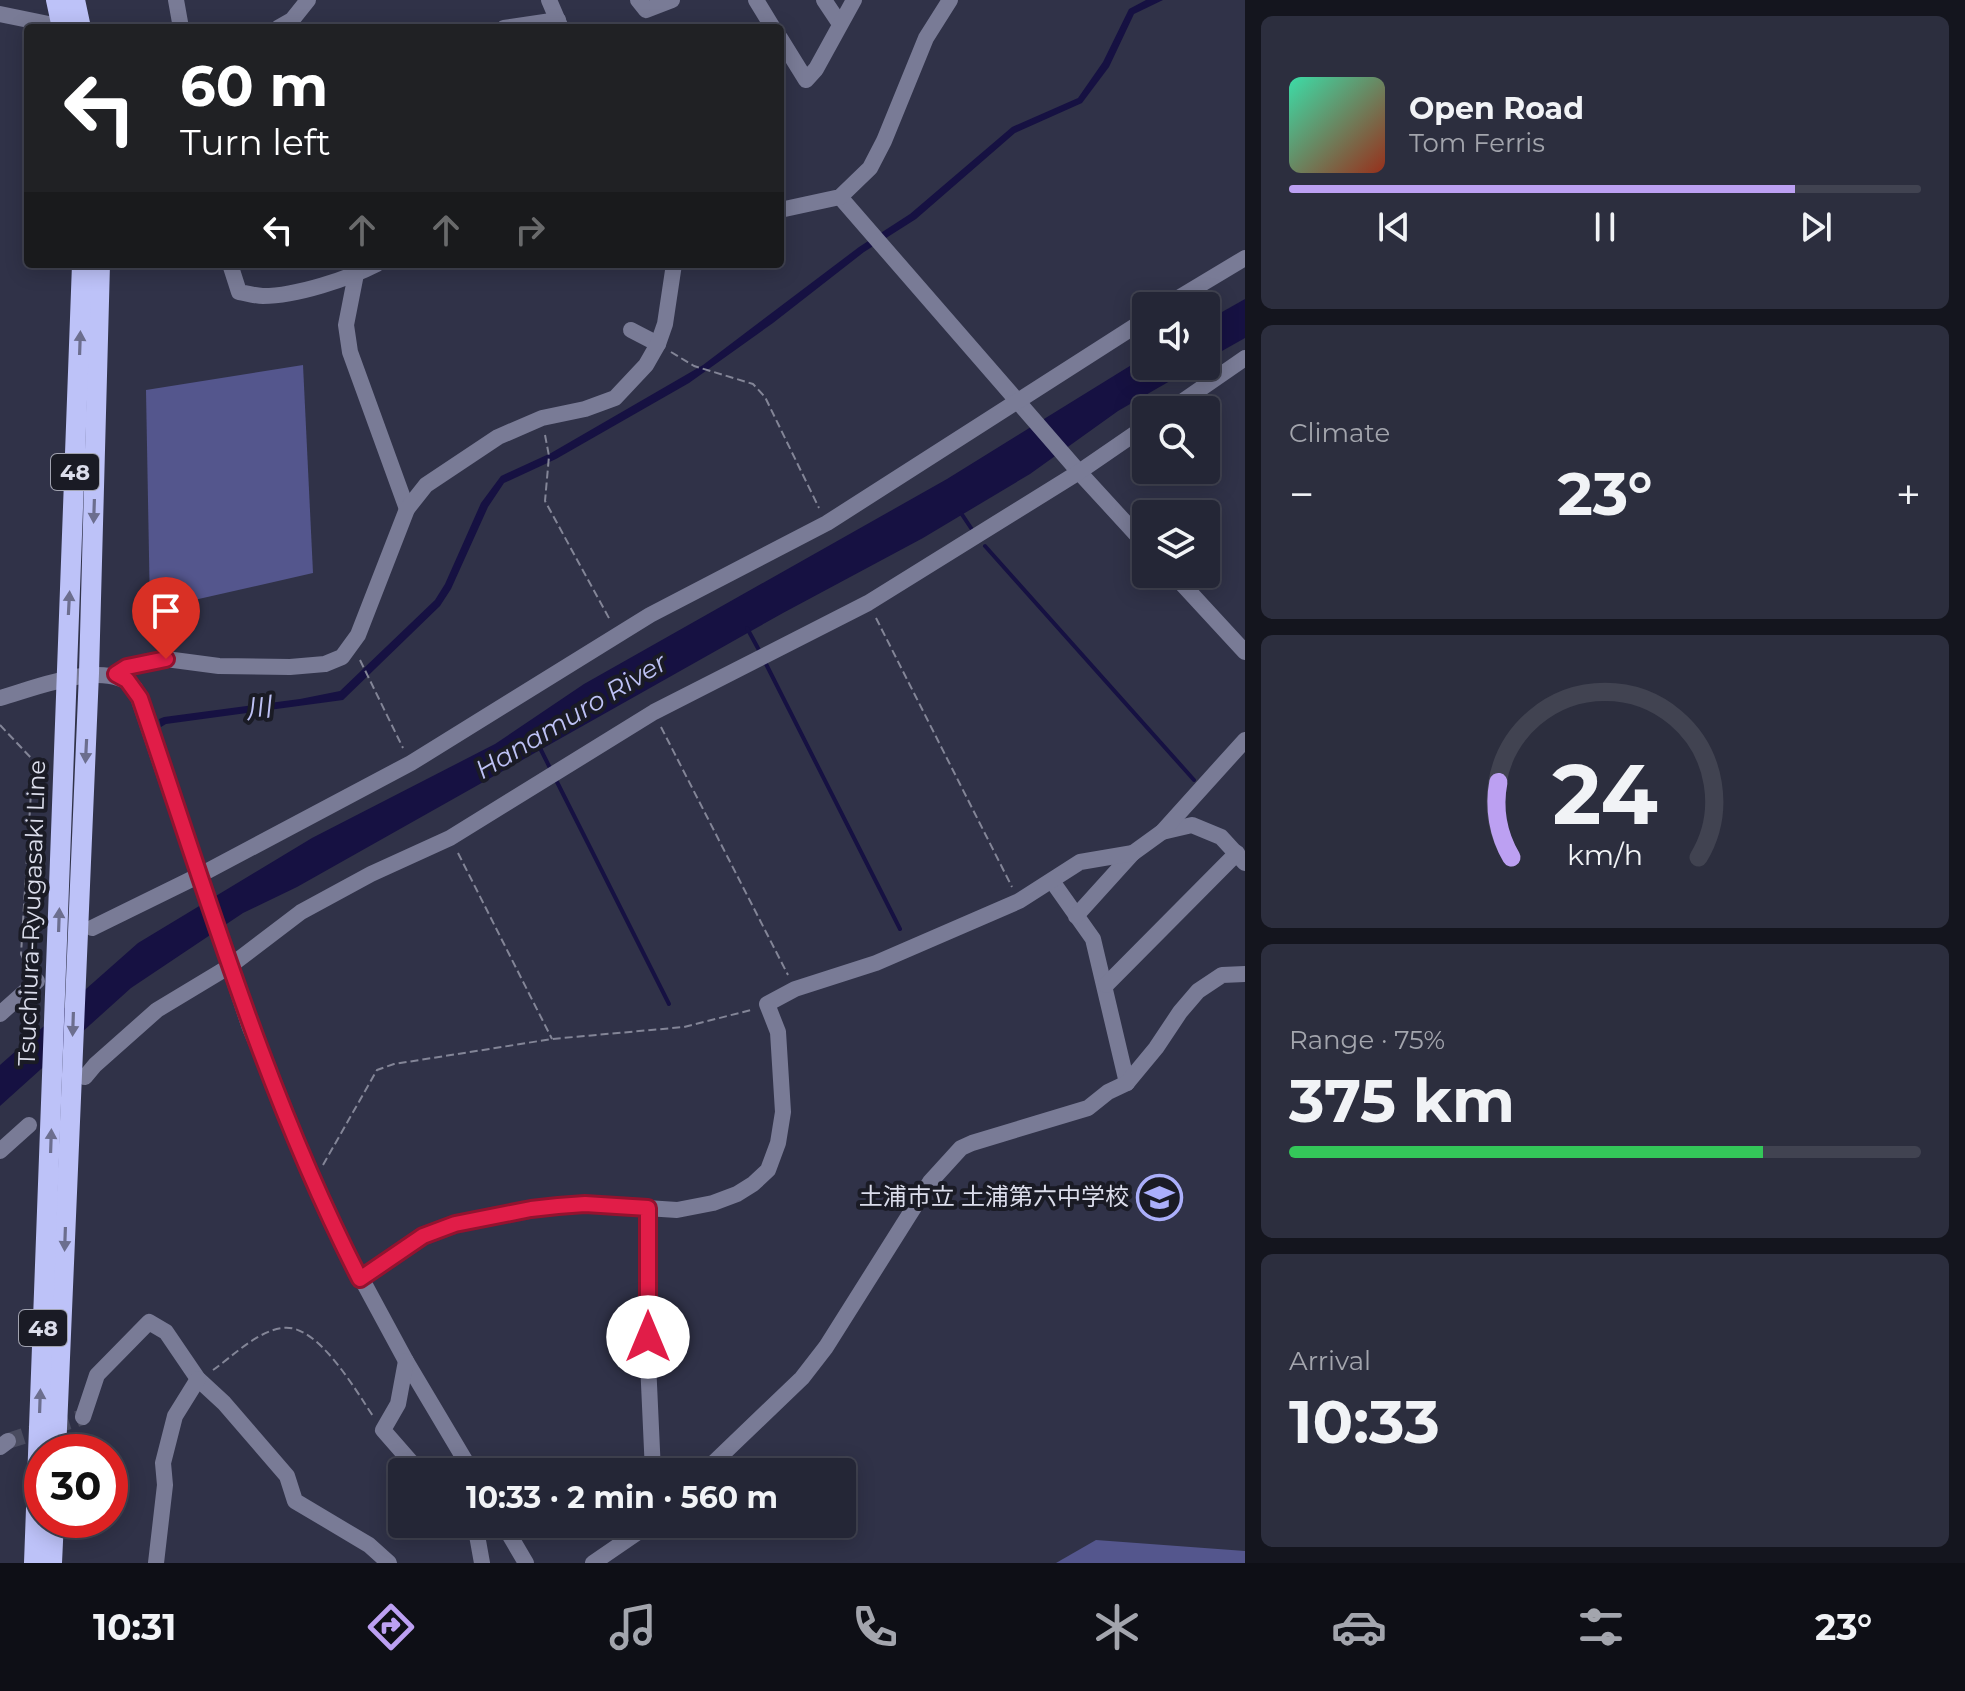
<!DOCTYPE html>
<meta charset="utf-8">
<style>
:root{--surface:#242636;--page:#2c2e3e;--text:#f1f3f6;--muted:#a3a5ad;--line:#414351;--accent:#bca0f2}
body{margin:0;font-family:Montserrat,"Noto Sans JP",sans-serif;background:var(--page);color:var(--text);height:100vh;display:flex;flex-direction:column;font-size:30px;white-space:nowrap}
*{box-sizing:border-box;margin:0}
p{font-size:26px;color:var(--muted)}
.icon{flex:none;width:44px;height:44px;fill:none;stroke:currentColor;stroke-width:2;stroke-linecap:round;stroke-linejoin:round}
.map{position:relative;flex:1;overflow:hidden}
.side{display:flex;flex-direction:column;gap:16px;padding:16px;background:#14151e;width:720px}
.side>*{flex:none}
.top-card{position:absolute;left:24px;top:24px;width:760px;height:244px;border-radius:8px;box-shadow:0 4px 20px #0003,0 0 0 2px var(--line);background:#202124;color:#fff;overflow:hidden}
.tools{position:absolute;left:1132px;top:292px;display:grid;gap:16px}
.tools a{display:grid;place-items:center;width:88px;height:88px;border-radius:8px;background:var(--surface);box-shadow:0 4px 20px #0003,0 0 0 2px var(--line);font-size:40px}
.speed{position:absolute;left:24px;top:1434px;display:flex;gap:16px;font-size:40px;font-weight:700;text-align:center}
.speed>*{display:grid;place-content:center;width:104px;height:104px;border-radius:50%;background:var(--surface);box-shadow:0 4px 20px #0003,0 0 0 2px var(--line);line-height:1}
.speed .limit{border:12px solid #d22;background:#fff;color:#111}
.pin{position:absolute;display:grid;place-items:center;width:68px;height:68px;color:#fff;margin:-82px -34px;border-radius:50% 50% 50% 0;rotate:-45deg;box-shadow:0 0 8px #0007}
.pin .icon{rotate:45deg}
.me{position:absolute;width:88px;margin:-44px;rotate:0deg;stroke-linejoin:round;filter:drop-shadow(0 0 6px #0008)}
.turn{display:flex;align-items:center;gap:28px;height:168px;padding:0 24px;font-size:36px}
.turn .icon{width:104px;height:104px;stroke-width:2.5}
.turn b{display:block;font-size:56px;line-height:68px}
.lanes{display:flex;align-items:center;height:76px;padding:0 24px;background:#0003;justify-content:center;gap:40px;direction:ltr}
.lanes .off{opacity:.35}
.big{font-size:60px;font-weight:700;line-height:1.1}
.side .card{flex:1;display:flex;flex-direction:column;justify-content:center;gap:12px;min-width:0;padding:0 28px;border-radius:12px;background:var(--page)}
.side .dial{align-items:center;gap:0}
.dial svg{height:208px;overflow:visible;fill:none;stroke:var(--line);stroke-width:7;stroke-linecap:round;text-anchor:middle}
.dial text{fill:var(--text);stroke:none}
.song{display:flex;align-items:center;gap:24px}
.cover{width:96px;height:96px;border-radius:12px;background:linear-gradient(135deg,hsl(160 70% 55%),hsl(10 70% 35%))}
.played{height:8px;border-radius:4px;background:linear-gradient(90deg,var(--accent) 80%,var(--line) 80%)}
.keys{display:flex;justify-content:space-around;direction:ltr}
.heat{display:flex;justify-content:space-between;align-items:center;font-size:44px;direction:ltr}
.charge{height:12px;border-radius:6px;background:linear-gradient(90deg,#34c759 75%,var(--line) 0)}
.trip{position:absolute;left:388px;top:1458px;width:468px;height:80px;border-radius:8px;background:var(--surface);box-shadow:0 4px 20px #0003,0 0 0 2px var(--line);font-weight:700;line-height:80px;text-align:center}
.dock{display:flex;height:128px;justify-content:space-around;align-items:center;background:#0e0f16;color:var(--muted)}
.dock .icon{width:56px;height:56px}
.dock .current{color:var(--accent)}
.dock b{font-size:36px;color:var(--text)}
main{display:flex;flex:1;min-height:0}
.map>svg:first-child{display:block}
.forest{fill:#54568d}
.water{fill:#161142}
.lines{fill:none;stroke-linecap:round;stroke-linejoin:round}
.stream{stroke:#161142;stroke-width:4}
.minor-tunnel{stroke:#4a4c60;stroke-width:16;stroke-dasharray:16 8;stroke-linecap:butt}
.path{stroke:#838597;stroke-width:2;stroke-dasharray:8 4;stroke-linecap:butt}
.minor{stroke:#797b96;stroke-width:16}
.major{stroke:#bdc2f8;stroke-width:20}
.oneway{fill:#6c6e8e}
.route-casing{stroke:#92132f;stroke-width:20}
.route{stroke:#e11d48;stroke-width:14}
.labels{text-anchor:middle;stroke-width:8;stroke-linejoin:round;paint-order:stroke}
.shield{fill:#1a1b25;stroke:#a1a3b0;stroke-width:2}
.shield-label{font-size:22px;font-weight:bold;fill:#dbddeb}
.street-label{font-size:24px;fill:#dbddeb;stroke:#1a1b25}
.poi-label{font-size:24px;fill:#dbddeb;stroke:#1a1b25;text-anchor:end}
.water-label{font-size:26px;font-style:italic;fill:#bec2f5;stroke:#1a1b25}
</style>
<main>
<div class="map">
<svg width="1245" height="1563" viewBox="0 0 1245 1563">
<rect width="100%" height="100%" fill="#303248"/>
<g class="forest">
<path d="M 303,365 L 313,573 L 150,610 L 146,390 Z"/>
<path d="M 1096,1540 L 1245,1551 L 1245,1563 L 1056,1563 Z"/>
</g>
<g class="water">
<path d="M 1146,0 L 1163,0 L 1134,14 L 1109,67 L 1082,103 L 1015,133 L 916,219 L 864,252 L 773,323 L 689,383 L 556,459 L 504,483 L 488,507 L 451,589 L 440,606 L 343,700 L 166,724 L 161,727 L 159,719 L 164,717 L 300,699 L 340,691 L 435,600 L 445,584 L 481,503 L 501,476 L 551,453 L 703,365 L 859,247 L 910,214 L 1012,127 L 1078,98 L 1103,62 L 1129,9 Z"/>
<path d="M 1245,299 L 1245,338 L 1206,360 L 1206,321 Z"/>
<path d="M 1146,356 L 1146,366 L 1196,366 L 1118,411 L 1030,474 L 923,538 L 783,613 L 297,887 L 243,913 L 131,988 L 0,1106 L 0,1065 L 138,943 L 312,838 L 495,744 L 584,684 L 947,479 Z"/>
</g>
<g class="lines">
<g class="stream">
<path d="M 961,513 L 973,531"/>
<path d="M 985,546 L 1194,780"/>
<path d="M 747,628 L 760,652"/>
<path d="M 764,660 L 900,929"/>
<path d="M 539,746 L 551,770"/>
<path d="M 555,778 L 669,1004"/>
</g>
<path class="minor-tunnel" d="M 8,1441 L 83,1417"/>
<g class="path">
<path d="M 671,352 L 694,366 L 753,384 L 765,397 L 819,508"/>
<path d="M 545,435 L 549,456 L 545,501 L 610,620"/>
<path d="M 876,618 L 1012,887"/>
<path d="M 360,660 L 403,748"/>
<path d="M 0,725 L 33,760 L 21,954 L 27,968"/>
<path d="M 661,727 L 788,975"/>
<path d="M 458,853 L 552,1039"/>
<path d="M 323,1165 L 377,1070 L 394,1064 L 552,1039 L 684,1027 L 751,1010"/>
<path d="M 213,1370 C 233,1356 256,1332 282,1328 C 317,1322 356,1391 373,1416"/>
</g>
<g class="minor">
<path d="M 176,0 L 181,28"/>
<path d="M 549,0 L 561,28"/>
<path d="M 638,0 L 646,10 L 672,0"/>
<path d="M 756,0 L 773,28"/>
<path d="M 824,0 L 840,24"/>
<path d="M 0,14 L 68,28"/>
<path d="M 278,28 L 292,20 L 308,0"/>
<path d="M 504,28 L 558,20"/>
<path d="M 780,38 L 806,80 L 816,69 L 854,0"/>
<path d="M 840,197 L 1079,472 L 1146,545"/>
<path d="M 780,210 L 840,197 L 870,168 L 884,141 L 926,38 L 950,0"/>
<path d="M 230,264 L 239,292 C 246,293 255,296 263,296 C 296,296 348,279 377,264"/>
<path d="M 356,274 L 346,325 L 350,352 L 407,509"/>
<path d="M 1165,306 L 1245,258"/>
<path d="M 631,330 L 658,344"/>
<path d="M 1170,410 L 1245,358"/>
<path d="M 1173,574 L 1245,652"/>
<path d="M 116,674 L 127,667 L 166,659 L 219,666 L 290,667 L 325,664 L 342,657 L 358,635 L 407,509 L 426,485 L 498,437 L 542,418 L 585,409 L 615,398 L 646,365 L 658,344 L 665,324 L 674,264"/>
<path d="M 0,698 C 36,688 106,658 135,688 L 250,1028 L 333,1226 L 406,1361 L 472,1472"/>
<path d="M 1162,832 L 1192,825 L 1221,837 L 1245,863"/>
<path d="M 1052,881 L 1093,939 L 1127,1083"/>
<path d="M 1076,916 L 1133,853 L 1162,832 L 1245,740"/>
<path d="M 92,928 L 200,875 L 411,763 L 650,615 L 827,523 L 1146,319"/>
<path d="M 1106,985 L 1237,853"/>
<path d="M 0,1014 L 37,981"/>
<path d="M 85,1077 L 95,1065 L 157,1010 L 230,966 L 301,912 L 371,874 L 450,838 L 654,712 L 868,603 L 1079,472 L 1146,426"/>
<path d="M 0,1151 L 29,1125"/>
<path d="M 648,1208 L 648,1362 L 653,1472"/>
<path d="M 360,1279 L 423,1236 L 455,1224 L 531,1209 L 585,1204 L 677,1210 L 713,1203 L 737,1194 L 753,1184 L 768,1170 L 778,1143 L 783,1112 L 778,1032 L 767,1004 L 795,989 L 876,963 L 1019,901 L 1080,862 L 1133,853"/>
<path d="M 406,1361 L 398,1404 L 383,1430 L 411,1462 L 426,1472"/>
<path d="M 83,1417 L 97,1375 L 149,1322 L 166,1332 L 198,1379 L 224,1403 L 287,1476 L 295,1501 L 369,1545 L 389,1563"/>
<path d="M 0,1447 L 8,1441"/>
<path d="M 704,1472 L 802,1378 L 826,1347 L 930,1182 L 961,1148 L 972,1143 L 1088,1108 L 1108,1092 L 1127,1083 L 1156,1048 L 1180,1012 L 1198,991 L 1222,975 L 1245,974"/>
<path d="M 475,1524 L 482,1563"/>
<path d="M 503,1524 L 526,1563"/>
<path d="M 156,1563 L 165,1485 L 163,1463 L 175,1416 L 198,1379"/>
<path d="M 593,1563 L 650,1524"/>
</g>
<g class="major">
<path d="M 56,0 L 62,28"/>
<path d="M 75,0 L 81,28"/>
<path d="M 56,1452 L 89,673 L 100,264"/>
<path d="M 34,1563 L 82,264"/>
<path d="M 52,1563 L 54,1520"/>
</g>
</g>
<defs><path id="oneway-solid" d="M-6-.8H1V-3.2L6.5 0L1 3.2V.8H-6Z" transform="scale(2)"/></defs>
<g class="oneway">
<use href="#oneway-solid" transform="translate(80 343) rotate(-88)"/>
<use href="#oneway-solid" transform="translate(94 511) rotate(92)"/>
<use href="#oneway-solid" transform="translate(69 603) rotate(-87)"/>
<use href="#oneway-solid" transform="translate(86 751) rotate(93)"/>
<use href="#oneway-solid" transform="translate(59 920) rotate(-88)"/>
<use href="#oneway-solid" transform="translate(73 1024) rotate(92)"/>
<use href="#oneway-solid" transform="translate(51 1141) rotate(-88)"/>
<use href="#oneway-solid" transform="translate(65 1239) rotate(92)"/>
<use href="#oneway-solid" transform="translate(40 1401) rotate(-88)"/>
</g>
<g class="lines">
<defs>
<path id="route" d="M 166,659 L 127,667 L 116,674 L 127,680 L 140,698 C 207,894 265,1094 360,1279 L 423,1236 L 455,1224 L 531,1209 L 558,1206 L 585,1204 L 648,1208 L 648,1337"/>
</defs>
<use href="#route" class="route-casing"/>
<use href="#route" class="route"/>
</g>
<defs>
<symbol id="school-ring" viewBox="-11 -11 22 22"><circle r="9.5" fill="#1a1b25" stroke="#abaffb" stroke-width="1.5"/><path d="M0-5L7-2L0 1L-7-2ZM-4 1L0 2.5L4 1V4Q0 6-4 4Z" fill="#abaffb"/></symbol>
</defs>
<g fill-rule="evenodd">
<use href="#school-ring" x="1134" y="1172" width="51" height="51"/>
</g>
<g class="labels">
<g class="shield">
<rect x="51" y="454" width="48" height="36" rx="6"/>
<rect x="19" y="1310" width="48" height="36" rx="6"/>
</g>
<g class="shield-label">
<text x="75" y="480">48</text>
<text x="43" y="1336">48</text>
</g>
<g class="street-label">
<text transform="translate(32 913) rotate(-88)" y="8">Tsuchiura-Ryugasaki Line</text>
</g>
<g class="poi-label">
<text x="1129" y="1205">土浦市立 土浦第六中学校</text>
</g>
<g class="water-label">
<text transform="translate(258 708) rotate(-8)" y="9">川</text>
<text transform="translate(571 716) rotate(-31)" y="9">Hanamuro River</text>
</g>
</g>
</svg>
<div class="tools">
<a><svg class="icon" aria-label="sound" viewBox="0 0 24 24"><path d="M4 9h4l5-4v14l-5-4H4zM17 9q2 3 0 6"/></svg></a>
<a><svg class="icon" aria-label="search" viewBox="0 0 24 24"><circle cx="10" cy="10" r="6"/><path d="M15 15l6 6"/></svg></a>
<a><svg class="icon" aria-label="layers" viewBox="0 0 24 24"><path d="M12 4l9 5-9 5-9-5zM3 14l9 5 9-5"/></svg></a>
</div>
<div class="speed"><div class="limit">30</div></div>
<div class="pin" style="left:166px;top:659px;background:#d93025"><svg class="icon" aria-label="arrive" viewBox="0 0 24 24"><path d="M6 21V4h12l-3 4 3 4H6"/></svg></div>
<svg class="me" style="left:648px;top:1337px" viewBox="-20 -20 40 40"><circle r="19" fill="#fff"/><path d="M0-13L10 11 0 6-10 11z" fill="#e11d48"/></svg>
<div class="trip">10:33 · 2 min · 560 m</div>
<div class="top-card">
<div class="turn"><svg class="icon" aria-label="left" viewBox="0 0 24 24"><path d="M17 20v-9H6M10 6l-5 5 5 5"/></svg><div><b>60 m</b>Turn left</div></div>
<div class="lanes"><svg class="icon" aria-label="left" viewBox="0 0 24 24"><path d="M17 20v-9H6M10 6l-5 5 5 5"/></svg><svg class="icon off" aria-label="ahead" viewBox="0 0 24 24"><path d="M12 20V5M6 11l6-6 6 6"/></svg><svg class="icon off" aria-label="ahead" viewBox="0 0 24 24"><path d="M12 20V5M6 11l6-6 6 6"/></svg><svg class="icon off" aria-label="right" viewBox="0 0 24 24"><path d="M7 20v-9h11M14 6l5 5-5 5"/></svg></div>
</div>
</div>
<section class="side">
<div class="card">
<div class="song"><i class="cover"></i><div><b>Open Road</b><p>Tom Ferris</p></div></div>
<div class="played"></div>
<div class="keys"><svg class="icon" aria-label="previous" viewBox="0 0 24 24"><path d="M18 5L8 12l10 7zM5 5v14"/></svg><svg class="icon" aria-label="pause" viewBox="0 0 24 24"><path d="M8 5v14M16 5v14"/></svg><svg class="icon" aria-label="next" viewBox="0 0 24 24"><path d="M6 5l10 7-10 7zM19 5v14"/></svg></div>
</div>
<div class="card"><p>Climate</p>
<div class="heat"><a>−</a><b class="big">23°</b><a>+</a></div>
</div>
<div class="card dial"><svg viewBox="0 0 100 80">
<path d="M14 69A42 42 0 1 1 86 69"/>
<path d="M14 69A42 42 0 0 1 9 40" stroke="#bca0f2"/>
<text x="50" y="56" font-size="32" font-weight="700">24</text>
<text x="50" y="72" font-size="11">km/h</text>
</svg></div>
<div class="card"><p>Range · 75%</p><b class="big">375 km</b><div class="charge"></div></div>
<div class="card"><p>Arrival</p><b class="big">10:33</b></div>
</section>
</main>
<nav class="dock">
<b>10:31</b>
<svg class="icon current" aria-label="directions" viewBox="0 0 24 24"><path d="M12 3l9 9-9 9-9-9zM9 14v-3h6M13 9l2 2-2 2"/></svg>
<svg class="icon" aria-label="music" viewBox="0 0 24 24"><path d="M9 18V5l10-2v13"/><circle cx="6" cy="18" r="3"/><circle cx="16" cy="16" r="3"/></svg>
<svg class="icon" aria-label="phone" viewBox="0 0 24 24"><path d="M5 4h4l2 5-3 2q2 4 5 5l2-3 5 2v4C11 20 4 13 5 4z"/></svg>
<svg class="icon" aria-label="climate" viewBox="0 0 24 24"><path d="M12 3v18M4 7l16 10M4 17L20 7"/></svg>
<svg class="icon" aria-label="car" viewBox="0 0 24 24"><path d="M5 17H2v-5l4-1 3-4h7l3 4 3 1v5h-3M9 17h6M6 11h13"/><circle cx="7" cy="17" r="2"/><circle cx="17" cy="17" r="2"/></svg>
<svg class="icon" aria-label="filters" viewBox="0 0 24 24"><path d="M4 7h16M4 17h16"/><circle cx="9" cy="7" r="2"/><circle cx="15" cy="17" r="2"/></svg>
<b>23°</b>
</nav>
